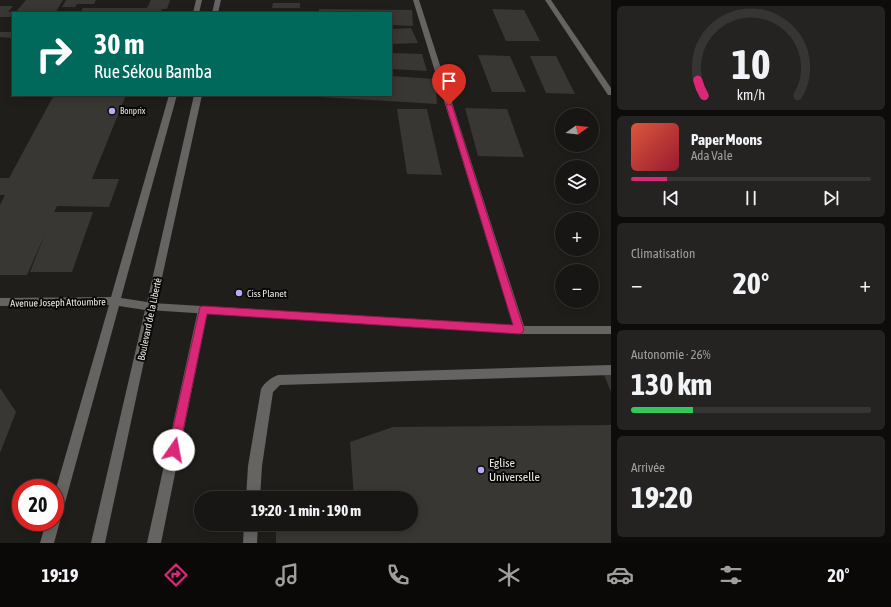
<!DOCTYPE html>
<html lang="fr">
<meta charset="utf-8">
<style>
:root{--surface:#181614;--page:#252322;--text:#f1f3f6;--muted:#9f9fa0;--line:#363534;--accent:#db2777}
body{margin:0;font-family:"Asap Condensed",sans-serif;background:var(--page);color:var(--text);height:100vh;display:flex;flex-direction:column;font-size:15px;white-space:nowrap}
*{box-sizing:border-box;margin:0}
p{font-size:13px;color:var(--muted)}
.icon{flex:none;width:22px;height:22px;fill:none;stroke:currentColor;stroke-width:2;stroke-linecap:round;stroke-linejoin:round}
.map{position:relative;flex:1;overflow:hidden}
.details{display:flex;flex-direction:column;gap:6px;padding:6px;background:#0d0c0b;width:280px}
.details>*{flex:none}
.banner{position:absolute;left:12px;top:12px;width:380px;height:84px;border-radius:0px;box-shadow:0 2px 10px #0003,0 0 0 1px var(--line);background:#00695c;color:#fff;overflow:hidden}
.needle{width:26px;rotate:76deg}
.tools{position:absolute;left:555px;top:108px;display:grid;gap:8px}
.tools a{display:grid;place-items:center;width:44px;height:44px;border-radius:50%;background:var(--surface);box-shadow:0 2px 10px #0003,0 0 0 1px var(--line);font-size:20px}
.speed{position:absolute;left:12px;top:479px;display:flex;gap:8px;font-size:20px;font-weight:700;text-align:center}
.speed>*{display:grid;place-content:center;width:52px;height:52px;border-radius:50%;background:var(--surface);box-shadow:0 2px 10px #0003,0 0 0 1px var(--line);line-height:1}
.speed .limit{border:6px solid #d22;background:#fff;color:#111}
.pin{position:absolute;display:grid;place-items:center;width:34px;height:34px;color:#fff;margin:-41px -17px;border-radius:50% 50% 50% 0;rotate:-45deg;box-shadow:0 0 4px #0007}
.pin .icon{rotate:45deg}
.me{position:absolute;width:44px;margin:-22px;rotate:12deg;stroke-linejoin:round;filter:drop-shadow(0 0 3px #0008)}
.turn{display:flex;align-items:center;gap:14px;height:84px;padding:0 16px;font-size:18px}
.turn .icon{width:52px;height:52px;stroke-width:2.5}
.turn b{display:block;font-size:28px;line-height:34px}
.big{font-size:30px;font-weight:700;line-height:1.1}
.details .widget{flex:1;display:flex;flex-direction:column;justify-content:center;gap:6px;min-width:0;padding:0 14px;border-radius:6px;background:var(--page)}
.details .dial{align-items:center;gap:0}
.dial svg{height:104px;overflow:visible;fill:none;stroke:var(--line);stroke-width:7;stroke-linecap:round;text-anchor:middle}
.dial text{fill:var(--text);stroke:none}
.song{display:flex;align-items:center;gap:12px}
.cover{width:48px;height:48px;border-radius:6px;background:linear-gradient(135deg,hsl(10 70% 55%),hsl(350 70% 35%))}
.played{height:4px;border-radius:2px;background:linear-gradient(90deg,var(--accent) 15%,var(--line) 15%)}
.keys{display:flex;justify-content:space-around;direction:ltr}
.heat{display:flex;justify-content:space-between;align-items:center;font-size:22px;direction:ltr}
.charge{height:6px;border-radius:3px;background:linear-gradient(90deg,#34c759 26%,var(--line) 0)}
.trip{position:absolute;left:194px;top:491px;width:224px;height:40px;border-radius:20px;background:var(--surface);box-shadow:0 2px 10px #0003,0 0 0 1px var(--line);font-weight:700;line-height:40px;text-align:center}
.tabs{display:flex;height:64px;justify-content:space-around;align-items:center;background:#0a0908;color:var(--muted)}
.tabs .icon{width:28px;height:28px}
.tabs .active{color:var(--accent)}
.tabs b{font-size:18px;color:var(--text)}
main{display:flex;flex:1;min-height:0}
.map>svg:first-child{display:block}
.building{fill:#393733}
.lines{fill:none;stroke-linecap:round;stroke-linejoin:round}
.service{fill:#656462;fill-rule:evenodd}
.minor{fill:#656462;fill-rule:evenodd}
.tertiary{fill:#656462;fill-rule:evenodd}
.route{fill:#db2777;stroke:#8e194d}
.poi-dot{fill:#bda9f5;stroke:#090807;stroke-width:1.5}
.labels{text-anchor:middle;stroke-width:4;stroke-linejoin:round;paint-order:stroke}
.far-poi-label{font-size:9px;fill:#e9e8e5;stroke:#090807;text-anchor:start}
.poi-label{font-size:10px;fill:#e9e8e5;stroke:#090807;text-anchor:start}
.street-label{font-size:10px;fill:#e9e8e5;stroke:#090807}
.near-poi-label{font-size:12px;fill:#e9e8e5;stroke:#090807;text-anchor:start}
</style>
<main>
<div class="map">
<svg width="611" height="543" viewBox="0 0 611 543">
<rect width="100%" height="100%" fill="#201e1a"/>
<g class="building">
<path d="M 26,0 L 63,0 L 55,13 L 15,13 Z"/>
<path d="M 66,0 L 96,0 L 94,4 L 77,4 L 75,7 L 62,7 Z"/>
<path d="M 151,0 L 170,0 L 167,9 L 162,9 L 160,13 L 80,13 L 83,8 L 147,8 Z"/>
<path d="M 273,3 L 300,3 L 300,8 L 272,8 Z"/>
<path d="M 0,6 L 13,6 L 8,12 L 13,12 L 13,17 L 0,17 Z"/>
<path d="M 319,9 L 412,10 L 413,26 L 391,25 L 391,13 L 319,13 Z"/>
<path d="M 492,9 L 524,10 L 540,41 L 506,41 Z"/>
<path d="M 411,28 L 418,43 L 391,44 L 391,29 Z"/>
<path d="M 0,32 L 13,32 L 13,38 L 0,37 Z"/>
<path d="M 391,53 L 422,54 L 427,71 L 391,69 Z"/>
<path d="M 478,55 L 510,56 L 526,92 L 492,92 Z"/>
<path d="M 530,56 L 556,56 L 575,94 L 546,93 Z"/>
<path d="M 391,76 L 435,79 L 437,104 L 321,97 L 321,95 L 391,95 Z"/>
<path d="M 54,95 L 126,95 L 92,179 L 119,179 L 109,207 L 57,206 L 54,212 L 93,212 L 72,272 L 30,272 L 45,234 L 27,275 L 0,275 L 0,205 L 5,195 L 0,195 L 0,178 L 9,178 Z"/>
<path d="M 465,108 L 507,109 L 524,157 L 478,156 Z"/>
<path d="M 397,109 L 427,109 L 442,175 L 407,174 Z"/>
<path d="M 604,375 L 611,375 L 611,392 Z"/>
<path d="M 0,388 L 16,412 L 0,453 Z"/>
<path d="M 611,425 L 611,543 L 276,543 L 276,524 L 411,524 L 411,498 L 354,498 L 350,442 L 393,427 Z"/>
</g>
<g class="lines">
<g class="service">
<path d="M 203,306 L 207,307 L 208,310 L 161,543 L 147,543 L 198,310 L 199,307 Z"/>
<path d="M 611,365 L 611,375 L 280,385 L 273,392 L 262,466 L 260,498 L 246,498 L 248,466 L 261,389 C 264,383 272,377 278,375 Z"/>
<path d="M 244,524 L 258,524 L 257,543 L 243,543 Z"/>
</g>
<g class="minor">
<path d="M 413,0 L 419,0 L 524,326 L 611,326 L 611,334 L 520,334 L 148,310 L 147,307 L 148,304 L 152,303 L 513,325 Z"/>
<path d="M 545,0 L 551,0 L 611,88 L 611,95 L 608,95 Z"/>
</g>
<g class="tertiary">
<path d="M 196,0 L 202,0 L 199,13 L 193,13 Z"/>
<path d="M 215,0 L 221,0 L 218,13 L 212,13 Z"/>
<path d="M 169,95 L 177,95 L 121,298 L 147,302 L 194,95 L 202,95 L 156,305 L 157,307 L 155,310 L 105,543 L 91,543 L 145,310 L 119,306 L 54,543 L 40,543 L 46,522 L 55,522 L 55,492 L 109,305 L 0,306 L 0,298 L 111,297 Z"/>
</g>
</g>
<path class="route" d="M 447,104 L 452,105 L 524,330 L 523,332 L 520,334 L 207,314 L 179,450 L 178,454 L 174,455 L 169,454 L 168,450 L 200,307 L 203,306 L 513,325 L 446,105 Z"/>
<g class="poi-dot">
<circle cx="112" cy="111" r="4"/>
<circle cx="239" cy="293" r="4"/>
<circle cx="481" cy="470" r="4"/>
</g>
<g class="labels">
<g class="far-poi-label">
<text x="120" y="114">Bonprix</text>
</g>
<g class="poi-label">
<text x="247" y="297">Ciss Planet</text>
</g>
<g class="street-label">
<text transform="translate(58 302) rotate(-1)" y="4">Avenue Joseph Attoumbre</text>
<text transform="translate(149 319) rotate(-78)" y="4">Boulevard de la Liberté</text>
</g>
<g class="near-poi-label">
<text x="489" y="467">Eglise<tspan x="489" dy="14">Universelle</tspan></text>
</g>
</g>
</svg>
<div class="tools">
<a><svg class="needle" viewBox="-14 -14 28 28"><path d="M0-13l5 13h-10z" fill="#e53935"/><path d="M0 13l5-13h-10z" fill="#9f9fa0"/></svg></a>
<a><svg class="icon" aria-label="layers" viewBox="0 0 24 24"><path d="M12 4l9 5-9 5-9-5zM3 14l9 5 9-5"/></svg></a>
<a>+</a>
<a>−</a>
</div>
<div class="speed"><div class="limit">20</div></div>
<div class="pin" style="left:449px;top:105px;background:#d93025"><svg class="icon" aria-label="arrive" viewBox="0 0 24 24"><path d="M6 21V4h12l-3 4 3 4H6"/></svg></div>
<svg class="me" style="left:174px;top:450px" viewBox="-20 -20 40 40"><circle r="19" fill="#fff"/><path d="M0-13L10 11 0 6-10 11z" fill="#db2777"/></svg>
<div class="trip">19:20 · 1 min · 190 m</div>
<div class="banner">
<div class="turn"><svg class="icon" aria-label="right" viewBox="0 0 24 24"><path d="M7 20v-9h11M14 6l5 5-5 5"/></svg><div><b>30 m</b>Rue Sékou Bamba</div></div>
</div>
</div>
<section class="details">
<div class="widget dial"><svg viewBox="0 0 100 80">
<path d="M14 69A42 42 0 1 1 86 69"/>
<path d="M14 69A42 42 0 0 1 9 57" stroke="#db2777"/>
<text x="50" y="56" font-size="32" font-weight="700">10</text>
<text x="50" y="72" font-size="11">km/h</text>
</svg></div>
<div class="widget">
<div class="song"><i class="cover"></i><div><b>Paper Moons</b><p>Ada Vale</p></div></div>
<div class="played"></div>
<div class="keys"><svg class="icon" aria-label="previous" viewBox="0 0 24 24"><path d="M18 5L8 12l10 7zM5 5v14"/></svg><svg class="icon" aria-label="pause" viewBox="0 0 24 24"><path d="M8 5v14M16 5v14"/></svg><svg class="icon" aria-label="next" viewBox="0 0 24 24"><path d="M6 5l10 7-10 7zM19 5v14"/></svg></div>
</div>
<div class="widget"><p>Climatisation</p>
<div class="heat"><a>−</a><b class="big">20°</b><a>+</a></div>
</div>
<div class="widget"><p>Autonomie · 26%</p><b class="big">130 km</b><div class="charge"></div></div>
<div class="widget"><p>Arrivée</p><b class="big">19:20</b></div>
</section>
</main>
<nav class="tabs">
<b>19:19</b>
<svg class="icon active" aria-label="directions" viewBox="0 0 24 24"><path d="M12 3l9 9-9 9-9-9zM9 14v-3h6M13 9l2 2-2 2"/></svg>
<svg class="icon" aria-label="music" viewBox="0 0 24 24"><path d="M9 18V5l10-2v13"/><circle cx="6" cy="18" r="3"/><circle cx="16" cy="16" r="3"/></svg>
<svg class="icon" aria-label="phone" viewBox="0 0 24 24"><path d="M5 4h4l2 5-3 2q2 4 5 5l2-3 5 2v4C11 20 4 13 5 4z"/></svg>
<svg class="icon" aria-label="climate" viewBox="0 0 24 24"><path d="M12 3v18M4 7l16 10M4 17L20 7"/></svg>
<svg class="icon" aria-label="car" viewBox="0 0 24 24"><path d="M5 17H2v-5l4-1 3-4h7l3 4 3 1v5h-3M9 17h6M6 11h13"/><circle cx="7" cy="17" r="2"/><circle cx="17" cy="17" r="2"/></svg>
<svg class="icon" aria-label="filters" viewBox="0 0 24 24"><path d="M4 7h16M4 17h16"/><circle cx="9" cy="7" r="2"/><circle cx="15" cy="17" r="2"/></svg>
<b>20°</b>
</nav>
